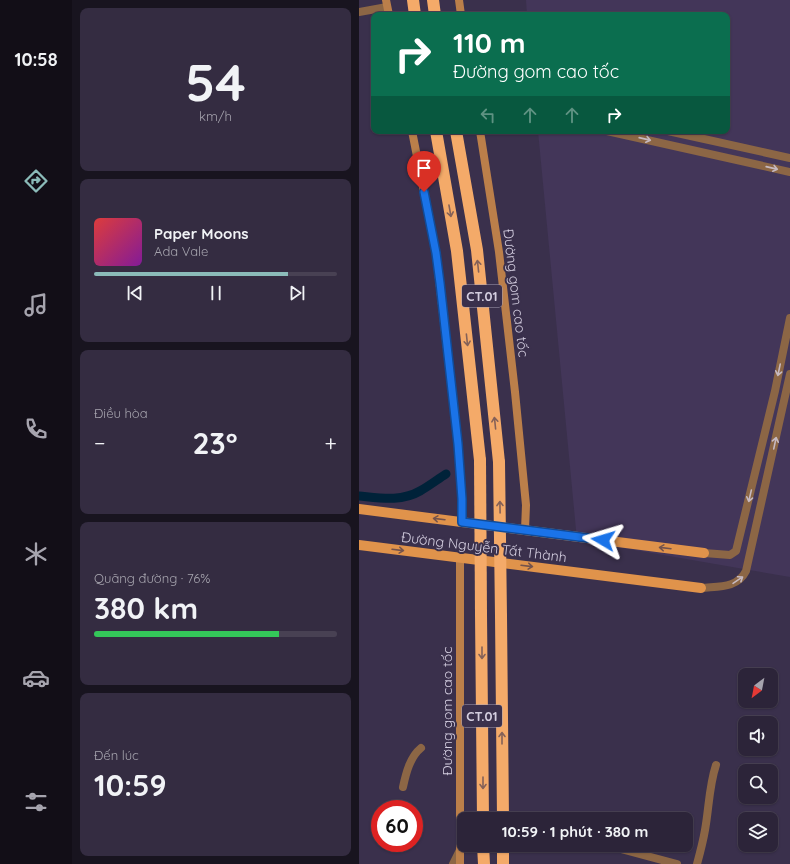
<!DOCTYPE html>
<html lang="vi">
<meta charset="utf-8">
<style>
:root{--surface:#2c2439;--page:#342c41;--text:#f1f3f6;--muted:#a6a4ae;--line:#484153;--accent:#8bbbb9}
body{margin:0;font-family:Quicksand,sans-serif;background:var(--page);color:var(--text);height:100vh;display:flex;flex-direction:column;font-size:15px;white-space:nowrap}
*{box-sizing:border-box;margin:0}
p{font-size:13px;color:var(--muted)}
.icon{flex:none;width:22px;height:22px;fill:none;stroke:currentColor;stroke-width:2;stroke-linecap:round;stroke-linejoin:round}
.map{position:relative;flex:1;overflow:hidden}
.details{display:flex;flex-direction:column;gap:8px;padding:8px;background:#18141f;width:287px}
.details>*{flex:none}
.banner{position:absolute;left:12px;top:12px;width:359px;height:122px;border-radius:8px;box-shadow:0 1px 3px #0004,0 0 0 1px var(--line);background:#0b6e4f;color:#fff;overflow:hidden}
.needle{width:26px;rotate:212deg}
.controls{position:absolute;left:379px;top:668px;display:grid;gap:8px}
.controls a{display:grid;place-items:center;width:40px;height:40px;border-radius:8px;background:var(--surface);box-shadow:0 1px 3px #0004,0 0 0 1px var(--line);font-size:20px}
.speed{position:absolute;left:12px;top:800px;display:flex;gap:8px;font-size:20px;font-weight:700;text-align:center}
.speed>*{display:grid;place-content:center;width:52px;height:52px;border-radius:50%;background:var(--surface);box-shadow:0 1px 3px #0004,0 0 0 1px var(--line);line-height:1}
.speed .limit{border:6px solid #d22;background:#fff;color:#111}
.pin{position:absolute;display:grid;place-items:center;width:34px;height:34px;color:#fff;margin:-41px -17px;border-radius:50% 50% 50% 0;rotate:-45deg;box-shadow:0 0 4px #0007}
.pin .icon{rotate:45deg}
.me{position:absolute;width:44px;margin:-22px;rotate:277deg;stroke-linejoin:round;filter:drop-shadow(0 0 3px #0008)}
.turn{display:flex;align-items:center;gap:14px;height:84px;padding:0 16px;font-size:18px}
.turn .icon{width:52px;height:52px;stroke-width:2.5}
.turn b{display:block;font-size:28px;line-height:34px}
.lanes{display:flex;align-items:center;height:38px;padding:0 16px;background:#0003;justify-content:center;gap:20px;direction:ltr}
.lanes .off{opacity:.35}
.big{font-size:30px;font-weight:700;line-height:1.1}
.details .widget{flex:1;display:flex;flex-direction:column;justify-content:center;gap:6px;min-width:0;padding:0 14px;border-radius:8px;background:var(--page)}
.details .dial{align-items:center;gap:0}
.dial b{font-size:52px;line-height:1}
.song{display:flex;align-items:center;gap:12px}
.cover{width:48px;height:48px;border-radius:6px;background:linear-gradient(135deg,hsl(0 70% 55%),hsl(290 70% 35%))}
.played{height:4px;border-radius:2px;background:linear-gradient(90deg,var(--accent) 80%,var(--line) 80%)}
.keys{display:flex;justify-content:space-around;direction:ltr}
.heat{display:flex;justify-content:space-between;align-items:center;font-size:22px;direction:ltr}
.charge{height:6px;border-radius:3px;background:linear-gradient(90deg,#34c759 76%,var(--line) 0)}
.trip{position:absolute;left:98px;top:812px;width:236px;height:40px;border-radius:8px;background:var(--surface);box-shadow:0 1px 3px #0004,0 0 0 1px var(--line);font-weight:700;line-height:40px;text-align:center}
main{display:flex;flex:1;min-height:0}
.dock{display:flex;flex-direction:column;width:72px;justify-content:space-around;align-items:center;background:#120e17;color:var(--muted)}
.dock .icon{width:28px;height:28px}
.dock .selected{color:var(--accent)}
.dock b{font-size:18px;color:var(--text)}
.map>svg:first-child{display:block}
.built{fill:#433659}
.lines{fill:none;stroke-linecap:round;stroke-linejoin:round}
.canal{stroke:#002239;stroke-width:9}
.street{stroke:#8c6645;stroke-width:8}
.secondary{stroke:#bb7f4a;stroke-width:8}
.primary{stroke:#e0934b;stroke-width:10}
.highway{stroke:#f4aa69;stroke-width:12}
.highway-bridge{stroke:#f4aa69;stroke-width:12}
.oneway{stroke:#c6b9c1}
.oneway2{stroke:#846158}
.oneway3{stroke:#74534c}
.route-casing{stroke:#114b97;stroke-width:10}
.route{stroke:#1a73e8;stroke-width:7}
.labels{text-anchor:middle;stroke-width:4;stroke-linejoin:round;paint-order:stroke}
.shield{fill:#3a304c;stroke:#a69fb4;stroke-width:1}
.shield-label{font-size:13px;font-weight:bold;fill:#d4cee0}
.street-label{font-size:14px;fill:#d4cee0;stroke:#3a304c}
</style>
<main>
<nav class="dock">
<b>10:58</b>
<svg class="icon selected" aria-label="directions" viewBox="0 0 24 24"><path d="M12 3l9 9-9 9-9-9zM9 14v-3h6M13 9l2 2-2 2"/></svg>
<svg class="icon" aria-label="music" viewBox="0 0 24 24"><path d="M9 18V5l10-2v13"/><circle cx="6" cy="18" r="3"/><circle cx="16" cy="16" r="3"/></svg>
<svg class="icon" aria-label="phone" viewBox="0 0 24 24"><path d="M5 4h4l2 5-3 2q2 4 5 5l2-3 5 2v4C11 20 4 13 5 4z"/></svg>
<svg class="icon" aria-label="climate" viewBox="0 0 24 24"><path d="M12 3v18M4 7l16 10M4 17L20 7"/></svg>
<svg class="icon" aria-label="car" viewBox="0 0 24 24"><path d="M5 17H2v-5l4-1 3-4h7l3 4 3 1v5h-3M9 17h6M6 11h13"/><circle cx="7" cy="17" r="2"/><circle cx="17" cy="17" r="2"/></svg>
<svg class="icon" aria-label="filters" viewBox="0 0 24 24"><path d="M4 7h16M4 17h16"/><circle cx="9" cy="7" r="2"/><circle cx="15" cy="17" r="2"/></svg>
</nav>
<section class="details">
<div class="widget dial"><b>54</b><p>km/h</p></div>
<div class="widget">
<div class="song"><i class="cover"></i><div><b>Paper Moons</b><p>Ada Vale</p></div></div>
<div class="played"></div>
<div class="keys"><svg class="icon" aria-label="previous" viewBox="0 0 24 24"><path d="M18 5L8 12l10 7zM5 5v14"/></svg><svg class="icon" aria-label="pause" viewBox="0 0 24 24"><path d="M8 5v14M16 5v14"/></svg><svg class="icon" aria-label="next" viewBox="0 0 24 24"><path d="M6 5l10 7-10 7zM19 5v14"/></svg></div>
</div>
<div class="widget"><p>Điều hòa</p>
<div class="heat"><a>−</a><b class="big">23°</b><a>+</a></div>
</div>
<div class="widget"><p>Quãng đường · 76%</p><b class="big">380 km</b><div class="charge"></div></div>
<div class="widget"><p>Đến lúc</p><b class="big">10:59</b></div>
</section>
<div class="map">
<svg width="431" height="864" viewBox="0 0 431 864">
<rect width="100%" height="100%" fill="#3a304c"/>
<path class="built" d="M 167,0 L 431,0 L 431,577 L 218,540 L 179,131 L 368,131 L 368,15 L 168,15 Z"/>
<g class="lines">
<path class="canal" d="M 0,496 C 21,498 42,502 61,491 C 70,486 79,479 87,474"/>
<g class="street">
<path d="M 0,12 L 28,7"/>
<path d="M 248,131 L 431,172"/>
<path d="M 309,131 L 431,158"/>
<path d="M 345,553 L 371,555 L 377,551 L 416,391 L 431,318"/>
<path d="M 342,588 C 358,586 378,589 387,571 L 431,374"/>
<path d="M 44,787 C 47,773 51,757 62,748"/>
<path d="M 247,845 L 318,864"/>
<path d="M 94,864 L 101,850"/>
<path d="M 338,864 C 341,853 344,842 346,830 C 350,808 350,786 357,765"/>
</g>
<g class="secondary">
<path d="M 27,0 L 30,15"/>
<path d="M 100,0 L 102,15"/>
<path d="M 53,131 L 77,253 L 99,444 L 103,499 L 103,522"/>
<path d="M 121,131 L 140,252 L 156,392 L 167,505 L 166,530"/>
<path d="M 101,558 L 101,864"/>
</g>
<g class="primary">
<path d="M 0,509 L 345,553"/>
<path d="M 0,545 L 342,588"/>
</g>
<g class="highway">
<path d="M 54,0 L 56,15"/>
<path d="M 74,0 L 76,15"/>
<path d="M 77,131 L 98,251 L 121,460"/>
<path d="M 97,131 L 118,250 L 140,462"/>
<path d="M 122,614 L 124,819"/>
<path d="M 142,616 L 144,819"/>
<path d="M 124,845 L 125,864"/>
<path d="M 144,845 L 144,864"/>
</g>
<g class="highway-bridge">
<path d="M 121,460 L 122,614"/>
<path d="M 140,462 L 142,616"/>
</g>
</g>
<defs><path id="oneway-shaft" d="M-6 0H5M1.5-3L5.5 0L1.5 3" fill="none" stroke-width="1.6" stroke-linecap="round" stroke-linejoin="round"/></defs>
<g class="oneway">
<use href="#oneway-shaft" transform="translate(286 139) rotate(13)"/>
<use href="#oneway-shaft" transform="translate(413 168) rotate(13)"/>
<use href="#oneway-shaft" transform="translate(420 370) rotate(102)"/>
<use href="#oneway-shaft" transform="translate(416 443) rotate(-78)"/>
<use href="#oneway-shaft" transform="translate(391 496) rotate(103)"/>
<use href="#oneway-shaft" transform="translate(379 580) rotate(-34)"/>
</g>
<g class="oneway2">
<use href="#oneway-shaft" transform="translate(91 211) rotate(80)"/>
<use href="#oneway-shaft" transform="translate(119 266) rotate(-96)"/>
<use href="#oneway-shaft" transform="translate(108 340) rotate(84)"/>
<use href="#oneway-shaft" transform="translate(136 423) rotate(-96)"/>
<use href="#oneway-shaft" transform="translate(141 507) rotate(-91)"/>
<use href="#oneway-shaft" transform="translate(123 653) rotate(90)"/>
<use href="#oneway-shaft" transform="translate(143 738) rotate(-90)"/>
<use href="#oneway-shaft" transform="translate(124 783) rotate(90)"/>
</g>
<g class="oneway3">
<use href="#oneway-shaft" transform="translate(80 519) rotate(-173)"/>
<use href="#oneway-shaft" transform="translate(306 548) rotate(-173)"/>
<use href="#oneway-shaft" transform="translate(39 550) rotate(7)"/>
<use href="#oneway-shaft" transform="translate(168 566) rotate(7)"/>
</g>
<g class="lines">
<defs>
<path id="route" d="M 65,192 L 77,253 L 81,283 L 99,444 L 103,499 L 103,522 L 244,540"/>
</defs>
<use href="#route" class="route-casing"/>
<use href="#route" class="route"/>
</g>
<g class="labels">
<g class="shield">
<rect x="103" y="285" width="40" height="22" rx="3"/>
<rect x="103" y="705" width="40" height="22" rx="3"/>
</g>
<g class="shield-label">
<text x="123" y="301">CT.01</text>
<text x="123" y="721">CT.01</text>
</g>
<g class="street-label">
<text transform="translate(157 293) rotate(83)" y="5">Đường gom cao tốc</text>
<text transform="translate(125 547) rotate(7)" y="5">Đường Nguyễn Tất Thành</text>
<text transform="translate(88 711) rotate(-90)" y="5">Đường gom cao tốc</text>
</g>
</g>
</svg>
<div class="controls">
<a><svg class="needle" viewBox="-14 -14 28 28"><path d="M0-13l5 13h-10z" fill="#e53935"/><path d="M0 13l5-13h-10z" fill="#a6a4ae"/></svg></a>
<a><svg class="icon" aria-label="sound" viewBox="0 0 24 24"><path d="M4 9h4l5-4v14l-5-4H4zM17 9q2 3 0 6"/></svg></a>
<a><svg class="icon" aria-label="search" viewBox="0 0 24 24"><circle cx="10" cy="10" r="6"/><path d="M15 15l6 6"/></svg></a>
<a><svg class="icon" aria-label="layers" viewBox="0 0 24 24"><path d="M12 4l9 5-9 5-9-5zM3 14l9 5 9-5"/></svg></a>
</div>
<div class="speed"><div class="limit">60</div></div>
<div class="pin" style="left:65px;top:192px;background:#d93025"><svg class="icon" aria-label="arrive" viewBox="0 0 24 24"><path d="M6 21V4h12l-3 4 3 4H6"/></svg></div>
<svg class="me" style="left:244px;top:540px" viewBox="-20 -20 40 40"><path d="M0-17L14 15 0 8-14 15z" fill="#1a73e8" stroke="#fff" stroke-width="4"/></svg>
<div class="trip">10:59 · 1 phút · 380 m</div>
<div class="banner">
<div class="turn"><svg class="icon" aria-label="right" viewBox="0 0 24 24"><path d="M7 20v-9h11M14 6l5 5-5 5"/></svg><div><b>110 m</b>Đường gom cao tốc</div></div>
<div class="lanes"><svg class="icon off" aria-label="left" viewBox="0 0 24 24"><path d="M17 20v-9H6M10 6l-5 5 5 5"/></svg><svg class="icon off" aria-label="ahead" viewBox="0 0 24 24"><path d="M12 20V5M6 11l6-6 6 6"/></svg><svg class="icon off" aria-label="ahead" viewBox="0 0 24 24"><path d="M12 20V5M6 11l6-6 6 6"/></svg><svg class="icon" aria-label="right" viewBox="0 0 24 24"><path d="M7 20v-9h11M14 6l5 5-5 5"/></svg></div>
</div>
</div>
</main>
